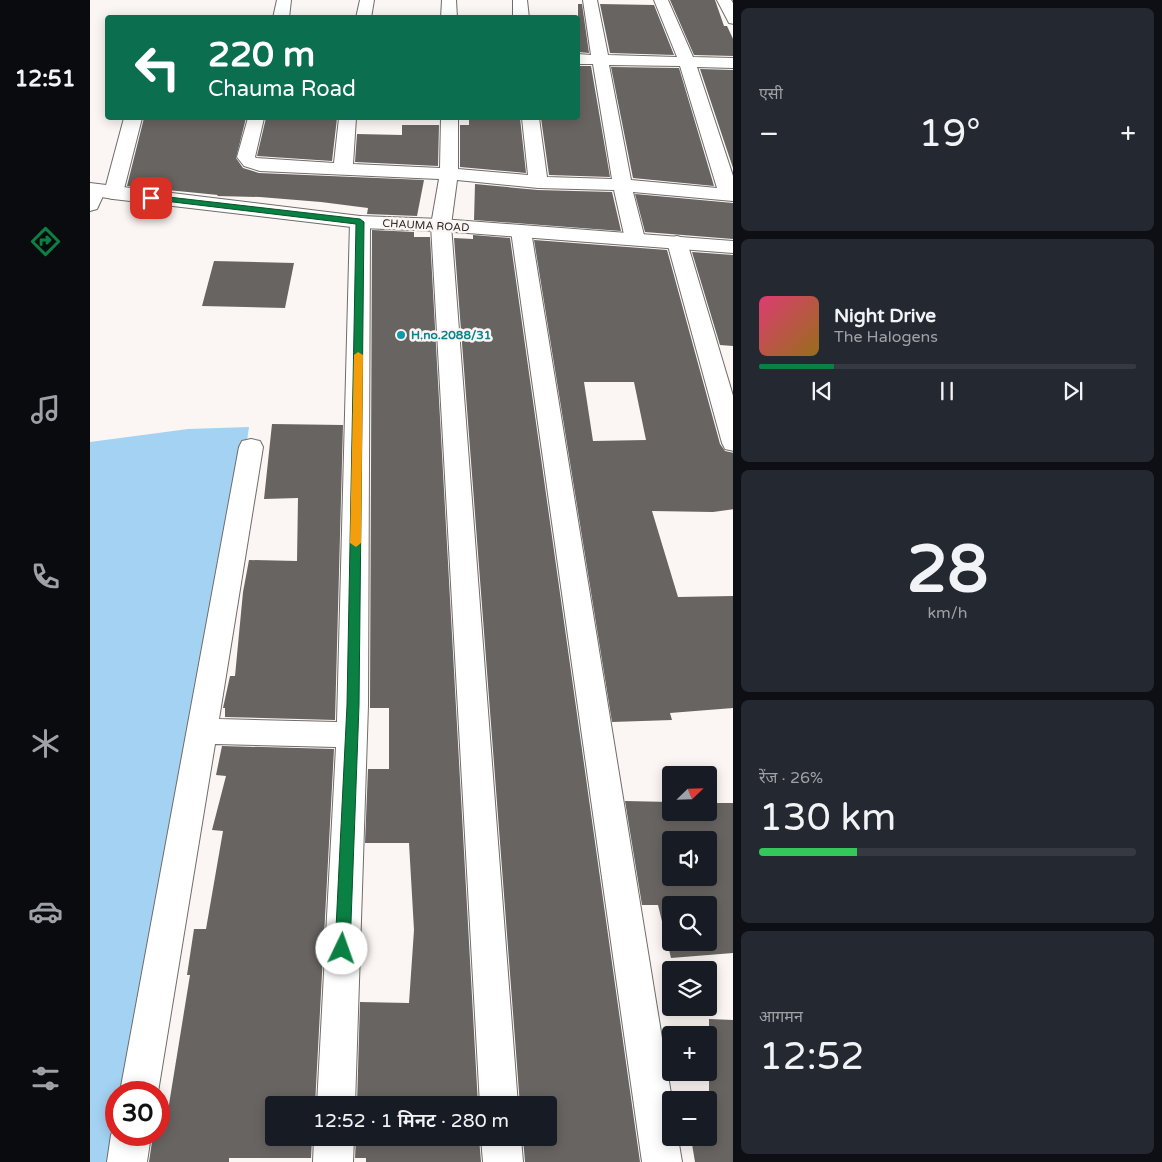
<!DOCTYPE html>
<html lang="hi">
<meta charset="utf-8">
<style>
:root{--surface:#171b24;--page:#242831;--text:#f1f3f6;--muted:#9ea1a6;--line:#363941;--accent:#0b8043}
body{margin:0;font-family:"Varela Round","Noto Sans Devanagari",sans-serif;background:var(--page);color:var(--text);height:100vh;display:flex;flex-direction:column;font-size:19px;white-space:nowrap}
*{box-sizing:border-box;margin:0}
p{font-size:16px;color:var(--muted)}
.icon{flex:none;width:28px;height:28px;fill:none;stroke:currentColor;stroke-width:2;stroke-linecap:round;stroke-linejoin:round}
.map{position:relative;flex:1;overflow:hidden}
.details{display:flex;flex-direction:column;gap:8px;padding:8px;background:#0d0f14;width:429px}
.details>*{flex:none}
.top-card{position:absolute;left:15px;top:15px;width:475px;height:105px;border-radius:5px;box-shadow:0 2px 12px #0003;background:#0b6e4f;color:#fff;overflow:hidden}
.needle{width:32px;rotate:67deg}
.fabs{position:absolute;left:572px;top:766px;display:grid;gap:10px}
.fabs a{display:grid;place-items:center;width:55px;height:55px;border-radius:5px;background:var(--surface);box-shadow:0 2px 12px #0003;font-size:25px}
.speed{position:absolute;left:15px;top:1081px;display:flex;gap:10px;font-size:25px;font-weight:700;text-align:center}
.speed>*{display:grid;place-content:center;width:65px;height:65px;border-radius:50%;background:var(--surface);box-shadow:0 2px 12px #0003;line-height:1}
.speed .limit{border:8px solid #d22;background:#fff;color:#111}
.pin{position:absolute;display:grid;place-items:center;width:42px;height:42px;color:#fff;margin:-21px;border-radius:10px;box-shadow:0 2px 8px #0006}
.me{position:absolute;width:55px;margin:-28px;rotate:3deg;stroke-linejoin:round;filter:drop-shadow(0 0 4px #0008)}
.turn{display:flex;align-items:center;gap:18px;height:105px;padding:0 20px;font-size:22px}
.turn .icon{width:65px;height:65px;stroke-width:2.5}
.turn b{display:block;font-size:35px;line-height:42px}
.big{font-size:38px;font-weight:600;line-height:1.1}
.details .card{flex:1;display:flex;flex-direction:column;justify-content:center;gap:8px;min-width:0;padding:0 18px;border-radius:8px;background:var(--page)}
.details .dial{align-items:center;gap:0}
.dial b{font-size:65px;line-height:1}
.song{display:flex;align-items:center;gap:15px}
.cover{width:60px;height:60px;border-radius:8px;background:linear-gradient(135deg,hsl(340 70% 55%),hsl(40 70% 35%))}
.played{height:5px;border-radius:2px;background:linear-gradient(90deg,var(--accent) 20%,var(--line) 20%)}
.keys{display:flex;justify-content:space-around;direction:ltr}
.heat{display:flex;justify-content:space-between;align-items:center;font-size:28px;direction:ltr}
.charge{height:8px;border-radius:4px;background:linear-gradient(90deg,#34c759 26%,var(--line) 0)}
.trip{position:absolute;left:175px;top:1096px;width:292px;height:50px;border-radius:5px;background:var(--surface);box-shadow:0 2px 12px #0003;font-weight:600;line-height:50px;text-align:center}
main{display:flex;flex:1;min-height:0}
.menu{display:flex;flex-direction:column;width:90px;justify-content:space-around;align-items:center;background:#090b0e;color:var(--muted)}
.menu .icon{width:35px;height:35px}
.menu .on{color:var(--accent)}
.menu b{font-size:22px;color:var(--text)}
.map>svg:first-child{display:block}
.water{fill:#a4d2f2}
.building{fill:#686462;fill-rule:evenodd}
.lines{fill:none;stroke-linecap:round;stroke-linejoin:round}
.street-casing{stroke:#706c69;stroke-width:2}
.secondary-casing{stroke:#706c69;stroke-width:2}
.street{fill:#fff;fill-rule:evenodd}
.secondary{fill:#fff;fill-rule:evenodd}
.route{fill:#0b8043;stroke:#07532c}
.slow{fill:#f59e0b}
.culture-dot{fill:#0f9aa8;stroke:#fbf6f3;stroke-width:2}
.labels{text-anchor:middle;stroke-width:5;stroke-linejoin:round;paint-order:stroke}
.far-street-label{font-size:11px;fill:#242321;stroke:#fbf6f3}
.culture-label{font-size:12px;font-weight:bold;fill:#0d838f;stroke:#fbf6f3;text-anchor:start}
</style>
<main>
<nav class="menu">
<b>12:51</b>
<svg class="icon on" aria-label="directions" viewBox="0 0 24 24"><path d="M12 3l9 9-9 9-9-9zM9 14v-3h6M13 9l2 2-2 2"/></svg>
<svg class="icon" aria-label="music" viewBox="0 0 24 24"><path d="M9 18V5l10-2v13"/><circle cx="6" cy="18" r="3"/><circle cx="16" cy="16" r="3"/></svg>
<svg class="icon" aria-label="phone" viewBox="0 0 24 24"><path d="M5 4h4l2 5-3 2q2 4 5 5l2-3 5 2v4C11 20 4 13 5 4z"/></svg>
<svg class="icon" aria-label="climate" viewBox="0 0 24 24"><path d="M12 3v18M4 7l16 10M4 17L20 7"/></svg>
<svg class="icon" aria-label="car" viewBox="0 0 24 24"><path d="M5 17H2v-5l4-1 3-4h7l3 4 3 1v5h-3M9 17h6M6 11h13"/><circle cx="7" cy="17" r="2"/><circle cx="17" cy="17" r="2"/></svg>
<svg class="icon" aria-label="filters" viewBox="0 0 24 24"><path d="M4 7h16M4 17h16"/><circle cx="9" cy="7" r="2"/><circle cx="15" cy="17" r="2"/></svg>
</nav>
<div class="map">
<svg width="644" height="1162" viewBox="0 0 644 1162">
<rect width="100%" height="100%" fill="#fbf6f3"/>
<path class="water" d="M 159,427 L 63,1092 L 26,1092 L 26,1135 L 53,1162 L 0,1162 L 0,442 L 98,429 Z"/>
<g class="building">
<path d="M 580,0 L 625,0 L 634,26 L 637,26 L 644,41 L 644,56 L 604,55 Z"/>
<path d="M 488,4 L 492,4 L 499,53 L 488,52 Z"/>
<path d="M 510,4 L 564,5 L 584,55 L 520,53 Z"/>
<path d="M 488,66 L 501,66 L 520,177 L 459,175 L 451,118 L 488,118 Z"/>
<path d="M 521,67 L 589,68 L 624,186 L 543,178 Z"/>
<path d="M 610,69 L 644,70 L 644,171 Z"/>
<path d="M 54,118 L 156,118 L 146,158 L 153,168 L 169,173 L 334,180 L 327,216 L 277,214 L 278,208 L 231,202 L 170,197 L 127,196 L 128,195 L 37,186 Z"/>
<path d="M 176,118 L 247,118 L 242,161 L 167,156 Z"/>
<path d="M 379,118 L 430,118 L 436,173 L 370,167 L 370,125 L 379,125 Z"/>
<path d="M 312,125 L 349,125 L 348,166 L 265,162 L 267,134 L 312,135 Z"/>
<path d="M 385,184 L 448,190 L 522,192 L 531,231 L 384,220 Z"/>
<path d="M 545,194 L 644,203 L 644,239 L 555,232 Z"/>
<path d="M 282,230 L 324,232 L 324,237 L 340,237 L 388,1105 L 267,1105 L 270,1002 L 319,1003 L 324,930 L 319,843 L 275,843 L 278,769 L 299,769 L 299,708 L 280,708 Z"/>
<path d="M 383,235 L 420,238 L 550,1162 L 435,1162 L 433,1138 L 459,1138 L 459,1105 L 430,1105 L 364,238 L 383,239 Z"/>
<path d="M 444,240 L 577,250 L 630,444 L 635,451 L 644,453 L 644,509 L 623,512 L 562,511 L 588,597 L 644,596 L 644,708 L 580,713 L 582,720 L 522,722 ZM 494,382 L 544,382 L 556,440 L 503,441 Z"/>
<path d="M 602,252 L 644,255 L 644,346 L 630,345 Z"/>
<path d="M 124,261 L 204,263 L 195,308 L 112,306 Z"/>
<path d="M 182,424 L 253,425 L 245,720 L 135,717 L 135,708 L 133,708 L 140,676 L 145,676 L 153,592 L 159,560 L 207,561 L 208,498 L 174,499 Z"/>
<path d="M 132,746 L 244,749 L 225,1105 L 184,1105 L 184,1138 L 222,1138 L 221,1158 L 139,1158 L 139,1162 L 59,1162 L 63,1135 L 69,1135 L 69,1129 L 75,1129 L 100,975 L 97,975 L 104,929 L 116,929 L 133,831 L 122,830 L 136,776 L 126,775 Z"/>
<path d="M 535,801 L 581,802 L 581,812 L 619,812 L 619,803 L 644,803 L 644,953 L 581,958 L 568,905 L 552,905 ZM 581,840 L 619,840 L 619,878 L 581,878 ZM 581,905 L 619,905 L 619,942 L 581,942 Z"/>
<path d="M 619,1019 L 644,1020 L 644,1162 L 605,1162 L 601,1138 L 619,1138 L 619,1100 L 595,1100 L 593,1092 L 619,1092 Z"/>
<path d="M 266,1138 L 389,1138 L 391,1162 L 276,1162 L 276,1158 L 265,1158 Z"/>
</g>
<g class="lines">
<defs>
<g id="street">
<path d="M 187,0 L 201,0 L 199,18 L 183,18 Z"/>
<path d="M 270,0 L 284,0 L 281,18 L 266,18 Z"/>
<path d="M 352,0 L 366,0 L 367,18 L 351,18 Z"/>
<path d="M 423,0 L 437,0 L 439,18 L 423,18 Z"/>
<path d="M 493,0 L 507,0 L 518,55 L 587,57 L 564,0 L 578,0 L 603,57 L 644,58 L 644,68 L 607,67 L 644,179 L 644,201 L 543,192 L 555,239 L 552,243 L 545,245 L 538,243 L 535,239 L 524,190 L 448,188 L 367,180 L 361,225 L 428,1105 L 390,1105 L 341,225 L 349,179 L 170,171 L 154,166 L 147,157 L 158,118 L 174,118 L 165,157 L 166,158 L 244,163 L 249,118 L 266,118 L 263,164 L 350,168 L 351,118 L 368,118 L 368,169 L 438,175 L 432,118 L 449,118 L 457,177 L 522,179 L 503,64 L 488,64 L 488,54 L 501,55 ZM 519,65 L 590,66 L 627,188 L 541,180 Z"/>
<path d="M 627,0 L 641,0 L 644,4 L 644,24 L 639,23 Z"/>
<path d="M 34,118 L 52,118 L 33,193 L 30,197 L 23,199 L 16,197 L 14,194 L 7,209 L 0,211 L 0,186 L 6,184 L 13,186 L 15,189 Z"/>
<path d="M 270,216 L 277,218 L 280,222 L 278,705 L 265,1105 L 227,1105 L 246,747 L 125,744 L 68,1092 L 30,1092 L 149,447 L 152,441 L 161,439 L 170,441 L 173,447 L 129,719 L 247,722 L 260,222 L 263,218 Z"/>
<path d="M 431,225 L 438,227 L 441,231 L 582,1100 L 581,1138 L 588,1138 L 592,1162 L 552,1162 L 421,231 L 424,227 Z"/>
<path d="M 587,236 L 594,238 L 597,242 L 644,399 L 644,451 L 635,449 L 632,443 L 577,242 L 580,238 Z"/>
<path d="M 26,1123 L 26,1135 L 61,1135 L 57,1162 L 17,1162 L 21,1135 Z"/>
<path d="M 224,1138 L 264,1138 L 263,1162 L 223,1162 Z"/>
<path d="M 391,1138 L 431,1138 L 433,1162 L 393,1162 Z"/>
</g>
<path id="secondary" d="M 0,183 L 270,216 L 351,219 L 644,241 L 644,253 L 351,231 L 270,228 L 23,199 L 0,195 Z"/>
</defs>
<use href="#street" class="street-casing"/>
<use href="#secondary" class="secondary-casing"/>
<use href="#street" class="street"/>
<use href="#secondary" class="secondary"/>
</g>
<path class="route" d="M 61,195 L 270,219 L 274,222 L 269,705 L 260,949 L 258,954 L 252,956 L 247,954 L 245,949 L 257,705 L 266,224 L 58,199 L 57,198 Z"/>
<path class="slow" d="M 268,352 L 273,355 L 271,543 L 266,547 L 260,543 L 264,355 Z"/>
<circle class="culture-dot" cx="311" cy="335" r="5"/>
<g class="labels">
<g class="far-street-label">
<text transform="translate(336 225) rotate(3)" y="4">CHAUMA ROAD</text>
</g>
<g class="culture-label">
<text x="321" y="339">H.no.2088/31</text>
</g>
</g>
</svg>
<div class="fabs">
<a><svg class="needle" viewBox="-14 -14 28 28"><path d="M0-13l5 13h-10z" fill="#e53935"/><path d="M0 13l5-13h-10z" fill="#9ea1a6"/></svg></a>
<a><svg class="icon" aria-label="sound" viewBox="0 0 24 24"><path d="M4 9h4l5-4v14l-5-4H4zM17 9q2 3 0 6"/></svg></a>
<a><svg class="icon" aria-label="search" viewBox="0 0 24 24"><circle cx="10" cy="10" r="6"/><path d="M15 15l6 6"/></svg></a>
<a><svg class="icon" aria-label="layers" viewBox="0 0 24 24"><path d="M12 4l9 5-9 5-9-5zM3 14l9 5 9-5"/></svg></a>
<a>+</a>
<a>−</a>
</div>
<div class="speed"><div class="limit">30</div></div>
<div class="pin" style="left:61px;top:198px;background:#d93025"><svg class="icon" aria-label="arrive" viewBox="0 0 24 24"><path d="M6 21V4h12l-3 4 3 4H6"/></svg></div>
<svg class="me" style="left:252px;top:949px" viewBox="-20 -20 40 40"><circle r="19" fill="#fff"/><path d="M0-13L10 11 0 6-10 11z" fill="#0b8043"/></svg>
<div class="trip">12:52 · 1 मिनट · 280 m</div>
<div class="top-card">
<div class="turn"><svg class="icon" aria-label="left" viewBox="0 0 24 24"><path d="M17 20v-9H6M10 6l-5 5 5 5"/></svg><div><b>220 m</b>Chauma Road</div></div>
</div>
</div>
<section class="details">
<div class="card"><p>एसी</p>
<div class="heat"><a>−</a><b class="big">19°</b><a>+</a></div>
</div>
<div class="card">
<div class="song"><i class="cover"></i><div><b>Night Drive</b><p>The Halogens</p></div></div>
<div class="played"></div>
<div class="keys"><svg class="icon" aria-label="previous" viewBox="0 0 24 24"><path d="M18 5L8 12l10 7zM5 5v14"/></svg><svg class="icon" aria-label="pause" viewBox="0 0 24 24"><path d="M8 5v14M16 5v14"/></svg><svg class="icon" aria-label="next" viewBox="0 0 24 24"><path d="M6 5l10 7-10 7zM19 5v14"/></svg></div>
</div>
<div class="card dial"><b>28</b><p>km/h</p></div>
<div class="card"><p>रेंज · 26%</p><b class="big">130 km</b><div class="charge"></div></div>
<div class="card"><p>आगमन</p><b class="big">12:52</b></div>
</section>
</main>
